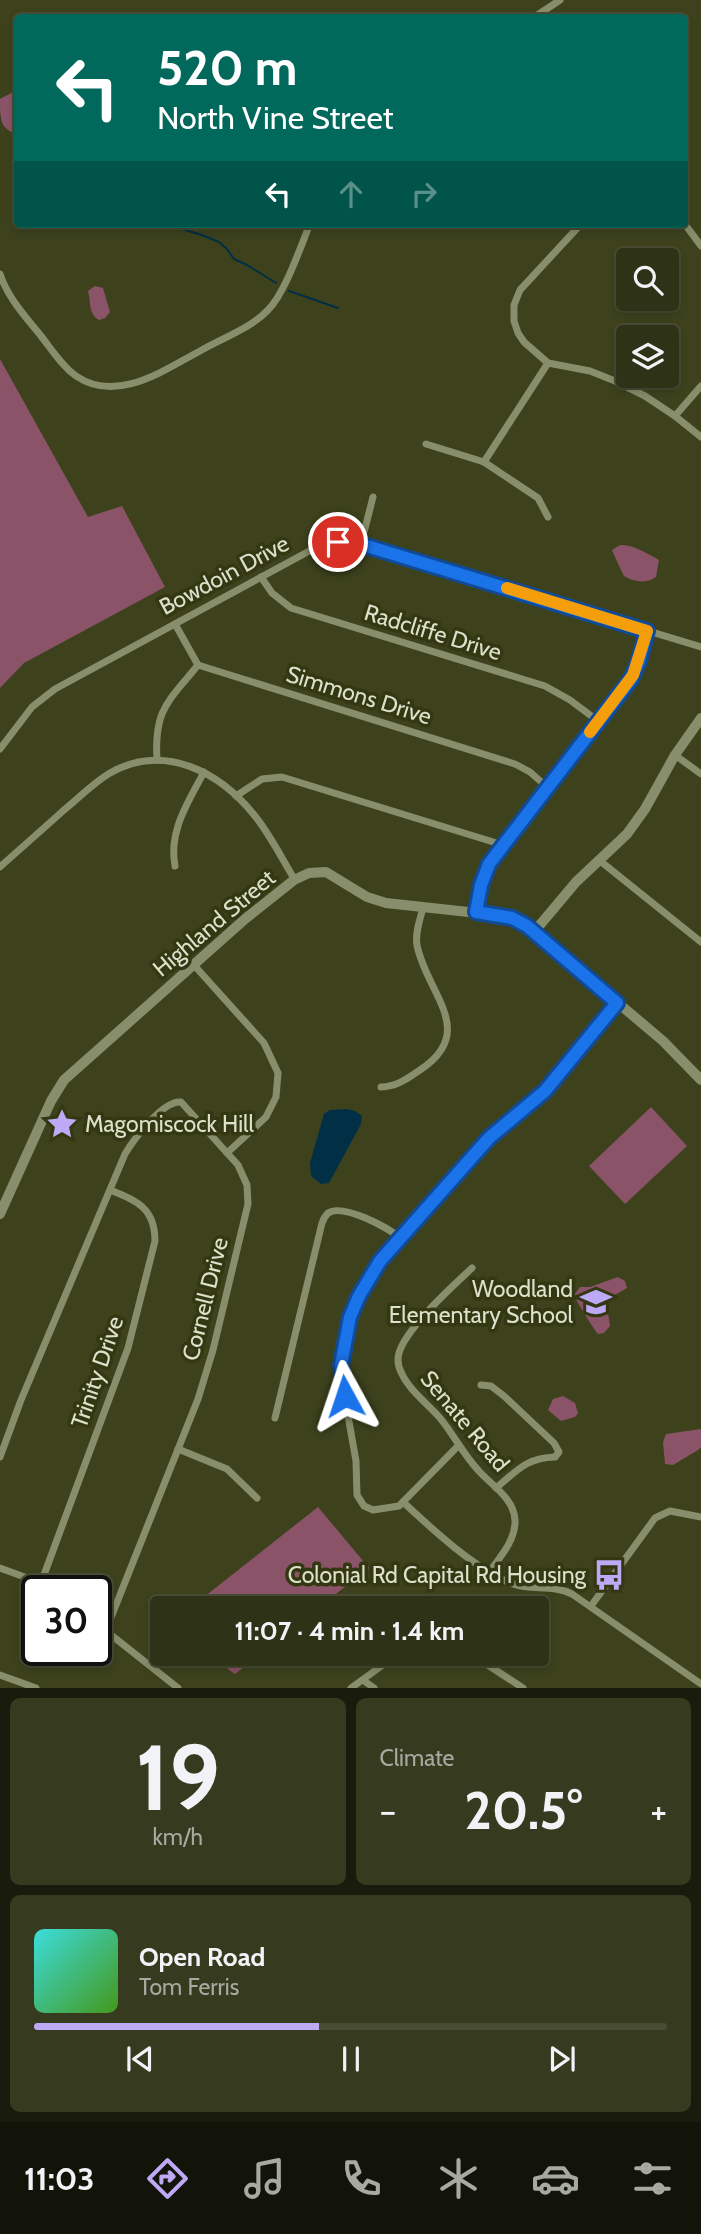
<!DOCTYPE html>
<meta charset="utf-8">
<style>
:root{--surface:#2e3216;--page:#363a1f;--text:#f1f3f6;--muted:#a7aaa1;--line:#494d35;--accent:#bda9f5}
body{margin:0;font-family:Cabin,sans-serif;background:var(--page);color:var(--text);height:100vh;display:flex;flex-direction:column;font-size:26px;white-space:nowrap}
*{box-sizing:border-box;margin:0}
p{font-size:23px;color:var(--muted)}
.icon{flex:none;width:38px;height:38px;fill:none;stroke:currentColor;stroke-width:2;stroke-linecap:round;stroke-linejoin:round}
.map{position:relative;height:1688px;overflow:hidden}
.side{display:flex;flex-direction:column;gap:10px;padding:10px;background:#191c0c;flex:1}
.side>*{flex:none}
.banner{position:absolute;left:14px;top:14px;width:674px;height:214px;border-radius:7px;box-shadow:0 4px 10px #0003,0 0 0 2px var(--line);background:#00695c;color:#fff;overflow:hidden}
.buttons{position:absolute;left:616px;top:248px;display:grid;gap:14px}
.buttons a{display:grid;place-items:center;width:63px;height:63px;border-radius:7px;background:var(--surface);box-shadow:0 4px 10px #0003,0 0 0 2px var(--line);font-size:35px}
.speed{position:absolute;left:21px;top:1575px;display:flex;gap:14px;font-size:35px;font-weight:700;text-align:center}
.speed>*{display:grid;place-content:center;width:91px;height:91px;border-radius:50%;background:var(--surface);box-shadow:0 4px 10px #0003,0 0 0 2px var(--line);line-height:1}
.speed .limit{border:4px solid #111;border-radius:10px;background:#fff;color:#111}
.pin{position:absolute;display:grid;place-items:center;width:60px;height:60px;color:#fff;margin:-30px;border:4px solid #fff;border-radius:50%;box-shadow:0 2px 7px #0007}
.me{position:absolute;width:77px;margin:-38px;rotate:355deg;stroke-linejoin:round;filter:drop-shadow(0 0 5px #0008)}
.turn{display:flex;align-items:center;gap:24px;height:147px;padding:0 28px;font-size:32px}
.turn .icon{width:91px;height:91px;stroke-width:2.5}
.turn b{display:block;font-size:49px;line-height:60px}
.lanes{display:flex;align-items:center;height:66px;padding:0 28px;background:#0003;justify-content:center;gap:35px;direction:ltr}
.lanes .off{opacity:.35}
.big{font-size:52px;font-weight:800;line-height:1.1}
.side .tile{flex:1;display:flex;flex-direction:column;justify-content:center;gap:10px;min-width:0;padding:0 24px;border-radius:10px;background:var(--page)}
.side .dial{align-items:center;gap:0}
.dial b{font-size:91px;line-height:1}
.song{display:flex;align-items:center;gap:21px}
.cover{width:84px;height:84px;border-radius:10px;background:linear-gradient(135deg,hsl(180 70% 55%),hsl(100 70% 35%))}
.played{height:7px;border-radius:4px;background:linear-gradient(90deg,var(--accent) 45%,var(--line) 45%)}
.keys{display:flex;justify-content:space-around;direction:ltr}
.heat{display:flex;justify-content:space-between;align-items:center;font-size:38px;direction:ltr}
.side .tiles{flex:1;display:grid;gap:10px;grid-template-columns:1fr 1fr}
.tile:last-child{grid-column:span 2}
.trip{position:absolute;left:150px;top:1596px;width:399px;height:70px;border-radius:7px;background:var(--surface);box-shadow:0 4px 10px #0003,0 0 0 2px var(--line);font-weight:800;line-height:70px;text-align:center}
.menu{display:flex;height:112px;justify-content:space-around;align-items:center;background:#121409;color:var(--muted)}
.menu .icon{width:49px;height:49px}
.menu .active{color:var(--accent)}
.menu b{font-size:32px;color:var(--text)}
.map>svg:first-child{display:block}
.green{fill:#8a5368}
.water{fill:#002f46}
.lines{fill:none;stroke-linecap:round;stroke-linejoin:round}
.stream{stroke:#002f46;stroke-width:2}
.minor{stroke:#888e6c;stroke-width:7}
.tertiary{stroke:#888e6c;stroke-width:10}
.route-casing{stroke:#114b97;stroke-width:18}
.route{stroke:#1a73e8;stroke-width:12}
.slow{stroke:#f59e0b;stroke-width:12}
.labels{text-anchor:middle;stroke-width:7;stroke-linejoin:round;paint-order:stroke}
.street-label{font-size:23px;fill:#dde1cc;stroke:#333812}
.poi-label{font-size:23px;fill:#dde1cc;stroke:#333812;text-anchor:end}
</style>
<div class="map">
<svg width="701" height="1688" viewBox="0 0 701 1688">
<rect width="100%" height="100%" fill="#3d421d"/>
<g class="green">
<path d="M 17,90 L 17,134 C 0,129 0,119 0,99 Z"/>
<path d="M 95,286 L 103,288 L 110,312 L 105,318 L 99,320 C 88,314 91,301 88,291 Z"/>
<path d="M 0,359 L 88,517 L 122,506 L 165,587 L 24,663 L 0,688 Z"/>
<path d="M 620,545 C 635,545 646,553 659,560 L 656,577 C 646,584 634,582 624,576 C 622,572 613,553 612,550 Z"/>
<path d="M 651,1107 L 687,1146 L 625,1204 L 589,1166 Z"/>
<path d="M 618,1277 L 625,1281 L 627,1288 L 606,1300 L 610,1326 L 604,1333 L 598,1334 C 595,1331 575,1299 574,1295 L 580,1287 L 590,1287 Z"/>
<path d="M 563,1396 L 575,1403 L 578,1413 L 575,1417 L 561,1421 L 548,1410 L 553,1399 Z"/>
<path d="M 701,1429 L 701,1447 L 698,1450 L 673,1465 L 665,1464 L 663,1442 L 666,1434 Z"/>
<path d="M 318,1507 L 369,1568 L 318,1608 L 190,1608 Z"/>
<path d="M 207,1654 L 261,1654 L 235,1674 Z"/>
</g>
<path class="water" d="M 347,1109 L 355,1111 L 362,1116 L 361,1124 L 329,1183 L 321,1184 L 311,1176 L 310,1163 L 324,1114 L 330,1110 Z"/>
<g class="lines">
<g class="stream">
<path d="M 173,224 L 182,229 L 202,235 L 219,242 L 227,249 L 234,259 L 247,265 L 276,283"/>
<path d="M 289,291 L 338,308"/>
</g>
<g class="minor">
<path d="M 533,18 L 560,0"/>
<path d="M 684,223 L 701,246"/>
<path d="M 581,224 L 520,290 L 514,305 L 514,321 L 518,333 L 524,342 L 548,363 L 590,371 L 615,381 L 645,396 L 675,416 L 701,437"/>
<path d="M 0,274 C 8,298 25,316 41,336 C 52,350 62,366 76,376 C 117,404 164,370 200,351 C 222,338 250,329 268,310 C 285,293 300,248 310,224"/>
<path d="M 675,416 L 701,386"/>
<path d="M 426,444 L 484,462 L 538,498 L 548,517"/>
<path d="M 484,462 L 548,363"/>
<path d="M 361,544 L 373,497"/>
<path d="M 261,577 L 272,593 L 291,608 L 545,686 L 570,700 L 598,721"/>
<path d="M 175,624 L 198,665 L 515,764 L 530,772 L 547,787"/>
<path d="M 0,749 L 32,707 L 55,689 L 313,549 L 334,542 L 360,544 L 701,647"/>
<path d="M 675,755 L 701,774"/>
<path d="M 157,760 C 154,709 168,702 198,665"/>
<path d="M 236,796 L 262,779 L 282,777 L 503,845"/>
<path d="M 599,860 L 701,942"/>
<path d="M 175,866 C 168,831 189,801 204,772"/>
<path d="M 0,867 C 21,848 43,829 64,810 C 79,798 93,783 110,773 C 164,742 220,772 255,816 C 271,836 282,859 295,880"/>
<path d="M 476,913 L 481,885 L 489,864 L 631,679 L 639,661 L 647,631"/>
<path d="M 193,964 L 264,1043 L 278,1073 L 276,1097 L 266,1117 L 227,1153"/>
<path d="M 381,1087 C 396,1087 407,1079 420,1070 C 479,1031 426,993 417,945 C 415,933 420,919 423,908"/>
<path d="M 472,1268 C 453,1286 406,1328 399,1353 C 397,1360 398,1367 402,1374 C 410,1391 428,1404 440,1418 C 454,1435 463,1454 478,1470 C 491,1485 514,1498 515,1520 C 516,1539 501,1556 490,1571"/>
<path d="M 481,1385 L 491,1386 L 504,1396 L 554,1443 L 559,1452 L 555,1457 C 526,1458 518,1470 496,1488"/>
<path d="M 275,1418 L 322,1223 C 323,1220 326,1215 328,1213 C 343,1203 389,1228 400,1238"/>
<path d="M 458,1446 L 399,1506 L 373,1510 L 364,1506 L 357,1495 L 356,1461 L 341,1376 L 342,1356 L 347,1332 L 359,1296 L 385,1255 L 458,1170 L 495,1132 L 529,1106 L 545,1091 L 617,1004"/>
<path d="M 178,1449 L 227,1469 L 257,1498"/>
<path d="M 0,1457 L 21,1400 L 125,1154 C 134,1139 163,1100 181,1102 L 238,1165 L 247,1185 L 248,1204 L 213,1350 L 198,1399 L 106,1630"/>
<path d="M 403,1502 C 432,1529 476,1570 513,1584 C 532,1591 552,1584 572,1594 L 701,1684"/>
<path d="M 0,1568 L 41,1583 L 52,1591"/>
<path d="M 41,1583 L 128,1348 L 155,1241 C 155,1208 137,1201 110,1190"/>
<path d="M 591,1606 L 655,1518 L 670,1511 L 701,1517"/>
<path d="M 96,1623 L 178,1688"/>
<path d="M 471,1654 L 523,1688"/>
<path d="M 0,1675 L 36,1688"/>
<path d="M 363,1680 L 374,1688"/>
<path d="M 351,1688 L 398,1654"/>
</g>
<g class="tertiary">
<path d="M 534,932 L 663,1041 L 701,1080"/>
<path d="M 0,1214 L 51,1101 L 64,1080 L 245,919 L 294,880 L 309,873 L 326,872 L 367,897 L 386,903 L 505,916 L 522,923 L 534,932 L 576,882 L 627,834 L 645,809 L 675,755 L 701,718"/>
</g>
</g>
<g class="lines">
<defs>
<path id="route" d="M 338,542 L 360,544 L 647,631 L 639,661 L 631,679 L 489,864 L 481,885 L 476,912 L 512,918 L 527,926 L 617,1003 L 545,1091 L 489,1138 L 380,1261 L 359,1296 L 350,1317 L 341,1365 L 345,1396"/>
</defs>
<use href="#route" class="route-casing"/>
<use href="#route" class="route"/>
<path class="slow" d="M 507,588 L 647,631 L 633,675 L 590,732"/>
</g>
<defs>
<symbol id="sight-bare" viewBox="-9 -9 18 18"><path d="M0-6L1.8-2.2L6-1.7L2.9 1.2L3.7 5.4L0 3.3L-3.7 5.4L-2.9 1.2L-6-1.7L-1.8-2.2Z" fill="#bda9f5" stroke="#333812" stroke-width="2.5" paint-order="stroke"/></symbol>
<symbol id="school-bare" viewBox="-9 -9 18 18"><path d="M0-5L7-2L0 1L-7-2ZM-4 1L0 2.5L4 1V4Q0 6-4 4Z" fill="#bda9f5" stroke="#333812" stroke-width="2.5" paint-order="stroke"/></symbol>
<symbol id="bus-bare" viewBox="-9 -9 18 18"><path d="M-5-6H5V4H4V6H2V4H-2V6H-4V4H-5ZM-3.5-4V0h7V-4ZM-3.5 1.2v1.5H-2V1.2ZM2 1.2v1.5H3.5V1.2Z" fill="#bda9f5" stroke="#333812" stroke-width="2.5" paint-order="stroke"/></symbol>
</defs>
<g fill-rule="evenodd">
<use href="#sight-bare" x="40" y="1102" width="44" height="44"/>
<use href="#school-bare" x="574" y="1280" width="44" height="44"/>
<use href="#bus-bare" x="587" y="1553" width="44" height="44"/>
</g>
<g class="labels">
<g class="street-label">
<text transform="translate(224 575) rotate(-28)" y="8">Bowdoin Drive</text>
<text transform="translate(433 632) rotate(17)" y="8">Radcliffe Drive</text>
<text transform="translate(359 695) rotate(17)" y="8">Simmons Drive</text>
<text transform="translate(214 923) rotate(-40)" y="8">Highland Street</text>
<text transform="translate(205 1299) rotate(-76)" y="8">Cornell Drive</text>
<text transform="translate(97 1372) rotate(-71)" y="8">Trinity Drive</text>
<text transform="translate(465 1421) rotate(50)" y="8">Senate Road</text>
</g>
<g class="poi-label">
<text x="85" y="1132" text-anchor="start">Magomiscock Hill</text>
<text x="573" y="1297">Woodland<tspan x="573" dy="26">Elementary School</tspan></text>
<text x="586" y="1583">Colonial Rd Capital Rd Housing</text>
</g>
</g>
</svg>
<div class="buttons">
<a><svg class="icon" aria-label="search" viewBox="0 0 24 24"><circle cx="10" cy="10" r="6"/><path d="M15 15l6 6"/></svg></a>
<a><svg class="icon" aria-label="layers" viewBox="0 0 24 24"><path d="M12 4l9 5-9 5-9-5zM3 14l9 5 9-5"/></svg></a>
</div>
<div class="speed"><div class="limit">30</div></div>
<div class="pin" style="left:338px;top:542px;background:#d93025"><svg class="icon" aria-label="arrive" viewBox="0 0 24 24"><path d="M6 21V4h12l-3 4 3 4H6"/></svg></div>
<svg class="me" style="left:345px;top:1396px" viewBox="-20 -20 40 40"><path d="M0-17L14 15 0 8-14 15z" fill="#1a73e8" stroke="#fff" stroke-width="4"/></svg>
<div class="trip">11:07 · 4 min · 1.4 km</div>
<div class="banner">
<div class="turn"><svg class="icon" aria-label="left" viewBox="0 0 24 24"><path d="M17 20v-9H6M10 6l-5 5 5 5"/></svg><div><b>520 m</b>North Vine Street</div></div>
<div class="lanes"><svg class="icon" aria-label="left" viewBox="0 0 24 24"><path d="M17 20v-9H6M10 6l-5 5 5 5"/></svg><svg class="icon off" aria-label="ahead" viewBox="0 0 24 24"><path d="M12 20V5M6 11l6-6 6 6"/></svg><svg class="icon off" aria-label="right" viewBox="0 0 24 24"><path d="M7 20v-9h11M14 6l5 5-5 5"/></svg></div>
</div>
</div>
<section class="side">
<div class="tiles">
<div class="tile dial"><b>19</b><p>km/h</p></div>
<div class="tile"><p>Climate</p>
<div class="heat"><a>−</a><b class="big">20.5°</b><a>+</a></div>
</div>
<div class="tile">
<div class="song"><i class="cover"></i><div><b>Open Road</b><p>Tom Ferris</p></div></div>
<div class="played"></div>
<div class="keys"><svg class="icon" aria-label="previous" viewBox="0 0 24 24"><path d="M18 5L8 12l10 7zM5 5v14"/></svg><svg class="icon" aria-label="pause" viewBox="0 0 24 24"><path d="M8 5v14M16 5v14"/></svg><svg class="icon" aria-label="next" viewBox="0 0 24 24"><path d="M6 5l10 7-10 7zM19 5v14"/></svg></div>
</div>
</div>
</section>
<nav class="menu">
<b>11:03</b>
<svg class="icon active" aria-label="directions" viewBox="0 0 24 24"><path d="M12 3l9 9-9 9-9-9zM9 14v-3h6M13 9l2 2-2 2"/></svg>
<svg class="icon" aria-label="music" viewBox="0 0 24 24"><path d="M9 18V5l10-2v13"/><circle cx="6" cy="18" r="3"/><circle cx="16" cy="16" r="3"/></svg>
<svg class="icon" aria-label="phone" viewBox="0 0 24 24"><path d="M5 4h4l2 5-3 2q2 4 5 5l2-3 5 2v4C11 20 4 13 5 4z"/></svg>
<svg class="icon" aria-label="climate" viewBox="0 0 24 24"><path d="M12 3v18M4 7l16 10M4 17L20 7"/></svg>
<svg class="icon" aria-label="car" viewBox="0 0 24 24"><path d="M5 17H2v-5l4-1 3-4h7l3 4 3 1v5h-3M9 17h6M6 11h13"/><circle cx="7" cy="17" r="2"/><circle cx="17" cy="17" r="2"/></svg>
<svg class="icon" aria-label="filters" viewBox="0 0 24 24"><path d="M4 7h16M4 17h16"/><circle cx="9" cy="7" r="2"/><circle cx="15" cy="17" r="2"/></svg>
</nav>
